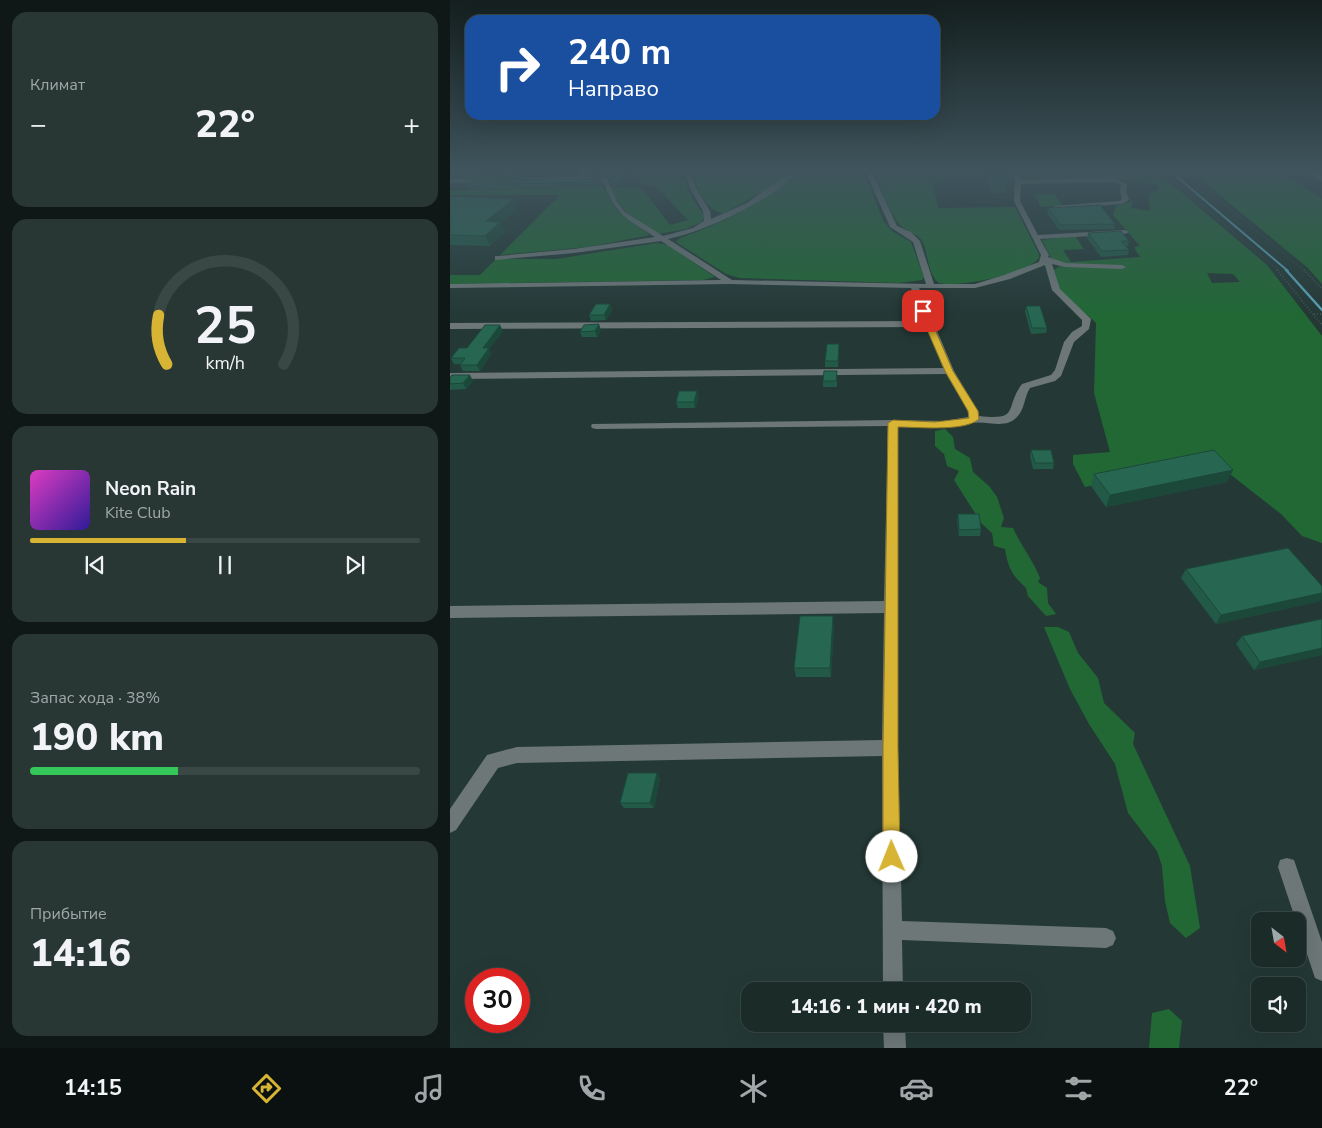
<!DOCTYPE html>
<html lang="ru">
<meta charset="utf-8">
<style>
:root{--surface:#1b2b28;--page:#283734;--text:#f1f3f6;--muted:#a0a7a8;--line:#394745;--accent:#d7b434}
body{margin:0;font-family:"Nunito Sans",sans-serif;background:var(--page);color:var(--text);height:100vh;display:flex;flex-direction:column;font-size:19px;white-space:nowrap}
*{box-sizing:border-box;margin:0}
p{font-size:16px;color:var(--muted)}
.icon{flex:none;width:28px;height:28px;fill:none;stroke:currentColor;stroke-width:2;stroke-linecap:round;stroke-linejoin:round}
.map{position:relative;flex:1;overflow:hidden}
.drawer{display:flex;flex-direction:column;gap:12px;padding:12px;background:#0f1816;width:450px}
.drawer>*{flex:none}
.hud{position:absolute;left:15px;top:15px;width:475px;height:105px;border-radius:15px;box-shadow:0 5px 20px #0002,0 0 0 1px var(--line);background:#1a4fa0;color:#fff;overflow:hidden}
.needle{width:32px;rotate:149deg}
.controls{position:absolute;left:801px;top:912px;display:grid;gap:10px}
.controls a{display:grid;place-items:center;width:55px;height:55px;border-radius:10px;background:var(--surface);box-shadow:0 5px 20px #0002,0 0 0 1px var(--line);font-size:25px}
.speed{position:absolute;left:15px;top:968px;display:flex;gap:10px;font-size:25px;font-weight:700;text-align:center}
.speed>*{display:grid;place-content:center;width:65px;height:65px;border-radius:50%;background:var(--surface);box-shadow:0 5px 20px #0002,0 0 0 1px var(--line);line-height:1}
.speed .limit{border:8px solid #d22;background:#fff;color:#111}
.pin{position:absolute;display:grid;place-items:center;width:42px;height:42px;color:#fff;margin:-21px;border-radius:10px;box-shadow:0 2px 8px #0006}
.me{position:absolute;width:55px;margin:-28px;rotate:359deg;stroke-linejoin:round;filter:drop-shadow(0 0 4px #0008)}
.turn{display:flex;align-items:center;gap:18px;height:105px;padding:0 20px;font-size:22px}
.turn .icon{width:65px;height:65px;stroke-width:2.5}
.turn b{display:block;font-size:35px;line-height:42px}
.big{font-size:38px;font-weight:800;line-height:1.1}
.drawer .widget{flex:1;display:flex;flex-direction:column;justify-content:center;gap:8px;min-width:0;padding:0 18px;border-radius:15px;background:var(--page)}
.drawer .dial{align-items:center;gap:0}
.dial svg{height:130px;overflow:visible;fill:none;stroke:var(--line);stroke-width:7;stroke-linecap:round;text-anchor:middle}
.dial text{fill:var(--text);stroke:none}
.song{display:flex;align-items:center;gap:15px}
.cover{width:60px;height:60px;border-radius:8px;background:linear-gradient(135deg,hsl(310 70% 55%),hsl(250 70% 35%))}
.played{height:5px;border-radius:2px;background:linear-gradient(90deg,var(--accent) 40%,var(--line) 40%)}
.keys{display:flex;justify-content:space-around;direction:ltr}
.heat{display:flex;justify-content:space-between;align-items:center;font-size:28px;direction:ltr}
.charge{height:8px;border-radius:4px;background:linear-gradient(90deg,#34c759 38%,var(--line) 0)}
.trip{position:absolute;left:291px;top:982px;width:290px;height:50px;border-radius:15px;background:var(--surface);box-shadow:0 5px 20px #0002,0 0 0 1px var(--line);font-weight:800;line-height:50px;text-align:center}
.menu{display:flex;height:80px;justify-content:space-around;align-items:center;background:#0b1110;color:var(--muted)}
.menu .icon{width:35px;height:35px}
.menu .selected{color:var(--accent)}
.menu b{font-size:22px;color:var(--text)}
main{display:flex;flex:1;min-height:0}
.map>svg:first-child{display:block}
.green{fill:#216835;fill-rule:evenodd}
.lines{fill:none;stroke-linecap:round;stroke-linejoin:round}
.stream-far1{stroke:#58a1b7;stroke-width:2}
.stream{stroke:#58a1b7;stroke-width:2.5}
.path-far1{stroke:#596b69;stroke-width:1;stroke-dasharray:0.5 2;stroke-linecap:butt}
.path{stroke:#596b69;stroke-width:2;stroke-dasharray:0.5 2.5;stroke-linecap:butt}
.minor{fill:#6d7778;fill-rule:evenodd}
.wall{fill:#225947}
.shaded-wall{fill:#1b4839}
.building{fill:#276752;stroke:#1b4839}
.route{fill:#d7b434;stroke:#8c7522}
</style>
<main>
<section class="drawer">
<div class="widget"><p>Климат</p>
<div class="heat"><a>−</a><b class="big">22°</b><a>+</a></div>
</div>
<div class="widget dial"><svg viewBox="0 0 100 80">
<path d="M14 69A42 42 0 1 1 86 69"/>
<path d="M14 69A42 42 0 0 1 9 39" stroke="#d7b434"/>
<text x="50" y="56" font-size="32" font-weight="700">25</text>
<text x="50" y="72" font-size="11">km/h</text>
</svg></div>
<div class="widget">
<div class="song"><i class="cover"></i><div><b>Neon Rain</b><p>Kite Club</p></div></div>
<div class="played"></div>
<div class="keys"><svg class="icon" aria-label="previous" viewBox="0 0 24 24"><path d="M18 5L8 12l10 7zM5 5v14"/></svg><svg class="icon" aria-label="pause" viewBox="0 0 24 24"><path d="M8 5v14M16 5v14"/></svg><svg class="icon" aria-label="next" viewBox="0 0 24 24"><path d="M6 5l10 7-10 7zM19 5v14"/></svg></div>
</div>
<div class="widget"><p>Запас хода · 38%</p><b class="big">190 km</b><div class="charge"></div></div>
<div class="widget"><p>Прибытие</p><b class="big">14:16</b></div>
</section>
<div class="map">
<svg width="872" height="1048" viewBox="0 0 872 1048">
<rect width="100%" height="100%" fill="#243936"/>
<g class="green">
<path d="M 0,170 L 82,170 L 76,178 L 0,180 Z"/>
<path d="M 184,170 L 232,170 L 239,193 L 254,216 L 252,222 L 236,229 L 208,234 C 186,220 171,212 160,188 L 191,187 L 220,225 L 238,220 L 206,186 L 191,185 Z"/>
<path d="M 241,170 L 343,170 L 320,188 L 274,213 C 256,212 245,185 241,170 Z"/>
<path d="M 354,170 L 412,170 L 433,220 L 442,231 L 461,242 L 474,277 L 472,280 L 448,283 L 290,278 L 276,274 L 226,242 L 230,238 C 275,223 317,199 354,170 Z"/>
<path d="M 423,170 L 493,170 L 495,182 L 482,183 L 488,208 L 565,207 L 589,254 L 589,258 C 577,274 509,288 489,283 C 477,274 479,254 472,241 C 467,233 457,232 450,225 C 438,211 431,187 423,170 Z"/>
<path d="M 569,170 L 705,170 L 817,265 L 872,336 L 872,543 L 852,536 L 831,514 L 762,460 L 635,487 L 623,464 L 623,455 L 660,452 L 644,393 L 646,323 C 632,308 601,294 604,270 L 610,266 L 675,268 L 674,266 L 610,263 L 601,258 L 592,240 L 625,236 L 634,249 L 613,250 L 621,262 L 690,257 L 684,247 L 690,246 L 663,215 L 666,206 L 683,201 L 681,208 L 700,211 L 699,196 L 709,188 L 708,185 L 663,179 L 578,181 L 573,179 ZM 757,273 L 783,274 L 790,282 L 762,283 Z"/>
<path d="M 739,170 L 830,170 L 872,199 L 872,284 L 858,268 Z"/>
<path d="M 153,187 L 167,210 L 200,235 L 138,247 L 50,255 L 110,195 L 0,195 L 0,191 Z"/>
<path d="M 604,194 L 612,205 L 591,207 L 585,195 Z"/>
<path d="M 207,243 L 218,245 L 265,277 L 253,280 L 0,284 L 0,275 L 30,275 L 46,259 L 106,259 Z"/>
<path d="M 495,429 L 503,437 L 505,449 L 520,458 L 523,472 L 539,486 L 547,497 L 554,518 L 551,527 L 563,528 C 571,546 583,560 590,578 L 588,582 L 597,588 L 598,603 L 606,614 L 596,616 L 578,596 L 576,588 C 562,575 558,568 555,549 L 544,546 L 542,533 L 532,524 L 504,480 L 509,471 L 497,466 L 494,454 L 485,446 L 485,431 Z"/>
<path d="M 594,627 L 608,627 L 619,632 L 628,653 L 648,678 L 654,703 L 685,733 L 683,744 L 740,866 L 750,928 L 736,938 L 720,923 L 715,901 L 712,866 L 707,851 L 678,813 L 665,764 L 639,724 L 620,689 Z"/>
<path d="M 719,1009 L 732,1021 L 729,1048 L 699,1048 L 702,1013 Z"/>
</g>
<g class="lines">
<path class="stream-far1" d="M 719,170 L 838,271"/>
<path class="stream" d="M 836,270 L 872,310"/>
<g class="path-far1">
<path d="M 710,170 L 829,271"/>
<path d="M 733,170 L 855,271"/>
</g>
<g class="path">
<path d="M 827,270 L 872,325"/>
<path d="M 854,270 L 872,289"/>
<path d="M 864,314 L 872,314"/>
</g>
<g class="minor">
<path d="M 133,170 L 139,170 L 134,177 L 157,178 L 167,202 L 175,212 L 213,236 L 243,228 L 254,221 L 253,211 L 240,188 L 234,170 L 240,170 L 246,188 L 260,211 L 261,219 L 297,203 L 343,170 L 350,170 C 326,198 255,232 218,239 L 282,280 L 476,284 L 463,242 L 440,227 L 415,170 L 421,170 L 447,226 L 461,232 L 470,241 L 484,284 L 525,284 L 554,275 L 589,262 L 591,255 L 564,201 L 565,180 L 562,170 L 568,170 L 571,180 L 665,178 L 677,184 L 676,191 L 679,200 L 672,204 L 606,209 L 604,208 L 604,206 L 669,201 L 672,199 L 670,191 L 671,185 L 664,182 L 571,184 L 570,201 L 588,235 L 675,230 L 679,232 L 675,234 L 590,239 L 599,255 L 598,257 L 616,263 L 672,265 L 676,267 L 672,269 L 615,267 L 602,264 L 610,289 L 641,319 L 639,329 L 624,342 L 611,376 L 605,381 L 580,388 C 574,397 575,409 567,417 C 555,430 537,420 522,423 C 497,427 474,428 448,427 L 448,748 L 452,921 L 656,928 L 663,931 L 666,938 L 663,945 L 656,948 L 452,940 L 453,991 L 433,991 L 432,756 L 67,763 L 48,768 L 6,830 L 0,833 L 0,809 L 37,755 L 67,747 L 432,740 L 434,613 L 0,618 L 0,606 L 434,601 L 438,426 L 146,429 L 142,428 L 141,426 L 142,424 L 443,420 L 494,421 L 518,417 L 518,411 L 496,374 L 0,379 L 0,373 L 493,368 L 476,327 L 0,329 L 0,323 L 474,321 L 461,288 L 280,284 L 0,288 L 0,284 L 271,280 L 211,241 L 124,253 L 45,260 L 45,256 L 48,256 L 124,249 L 205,237 C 175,217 166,216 153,181 L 74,182 L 71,180 L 74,178 L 127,177 ZM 595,265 L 602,290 L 632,320 L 632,326 L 622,332 L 614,342 L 605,370 L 601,375 L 572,384 C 554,408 571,421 529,416 L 528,411 L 504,371 L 469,288 L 525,288 L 560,279 Z"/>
<path d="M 855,170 L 862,170 L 872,176 L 872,181 Z"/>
<path d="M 0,179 L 37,179 L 40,181 L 37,183 L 0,183 Z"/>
<path d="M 837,858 L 844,860 L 872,942 L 872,981 L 865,978 L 848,927 L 848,921 L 846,921 L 828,867 L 830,860 Z"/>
<path d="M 433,1024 L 455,1024 L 456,1048 L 434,1048 Z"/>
</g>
</g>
<g class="wall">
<path d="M 131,170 L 126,175 L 29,177 L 28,173 Z"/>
<path d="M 138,170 L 179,170 L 170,186 L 163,186 L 157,176 L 138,175 L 137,172 Z"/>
<path d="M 533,170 L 556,170 L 558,173 L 555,193 L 541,193 Z"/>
<path d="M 151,179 L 153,187 L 93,188 L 19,190 L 17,186 Z"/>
<path d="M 0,196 L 64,199 L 67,209 L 51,223 L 55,232 L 40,246 L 0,245 Z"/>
<path d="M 598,208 L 665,224 L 664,229 L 609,230 L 597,213 Z"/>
<path d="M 638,233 L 679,241 L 678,246 L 676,246 L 679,250 L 678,255 L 651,257 L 637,238 Z"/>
<path d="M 160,304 L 162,310 L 156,320 L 141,321 L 139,315 Z"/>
<path d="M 576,306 L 597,328 L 596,333 L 581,334 L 575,312 Z"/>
<path d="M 151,330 L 147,337 L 132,337 L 130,332 Z"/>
<path d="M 53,331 L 39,349 L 41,354 L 30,371 L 13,371 L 10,365 L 10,364 L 4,364 L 1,358 L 17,348 Z"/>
<path d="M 389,344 L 388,367 L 375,367 L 375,361 Z"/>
<path d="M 387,371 L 387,387 L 373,387 L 373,381 Z"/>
<path d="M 0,378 L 23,381 L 16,389 L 0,390 Z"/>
<path d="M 249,397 L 245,408 L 228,408 L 226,402 Z"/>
<path d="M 581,450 L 604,463 L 603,469 L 583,469 L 580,456 Z"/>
<path d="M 644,474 L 777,482 L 656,507 L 641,486 Z"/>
<path d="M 508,514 L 531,529 L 530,536 L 509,536 L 507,520 Z"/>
<path d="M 736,569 L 871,601 L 766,624 L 731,578 Z"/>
<path d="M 872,619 L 872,655 L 804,670 L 786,644 L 792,636 Z"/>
<path d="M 384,625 L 381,677 L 346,677 L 344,668 Z"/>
<path d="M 210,778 L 204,808 L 174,808 L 170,803 Z"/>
</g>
<g class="shaded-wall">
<path d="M 127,170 L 131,170 L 126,175 L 125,172 Z"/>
<path d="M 176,170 L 179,170 L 170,186 L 169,183 Z"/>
<path d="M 64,199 L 67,209 L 51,223 L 55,232 L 40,246 L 35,236 L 36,221 Z"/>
<path d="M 160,304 L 162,310 L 156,320 L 154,315 Z"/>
<path d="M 149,324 L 151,330 L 147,337 L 145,331 Z"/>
<path d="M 50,325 L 53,331 L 39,349 L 41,354 L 30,371 L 27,365 L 33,348 Z"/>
<path d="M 20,375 L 23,381 L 16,389 L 13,383 Z"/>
<path d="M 247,391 L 249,397 L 245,408 L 244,402 Z"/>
<path d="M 783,470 L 777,482 L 656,507 L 660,495 Z"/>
<path d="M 872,593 L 872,599 L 871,601 L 766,624 L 771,615 Z"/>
<path d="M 383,616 L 384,625 L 381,677 L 380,668 Z"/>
<path d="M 872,648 L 872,655 L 804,670 L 810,662 Z"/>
<path d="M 207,773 L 210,778 L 204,808 L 200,803 Z"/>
</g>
<g class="building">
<path d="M 30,170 L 127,170 L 125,172 L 28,173 Z"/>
<path d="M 138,170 L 176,170 L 169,183 L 162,183 L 156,173 L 137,172 Z"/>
<path d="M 542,170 L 556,170 L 558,173 L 543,173 Z"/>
<path d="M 151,179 L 152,182 L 92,183 L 17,186 L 22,180 Z"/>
<path d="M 0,196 L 64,199 L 36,221 L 50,222 L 35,236 L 0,235 Z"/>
<path d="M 650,205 L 665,224 L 610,225 L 598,208 Z"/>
<path d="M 671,231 L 679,241 L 671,241 L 679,250 L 652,251 L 638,233 Z"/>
<path d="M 146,304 L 160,304 L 154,315 L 139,315 Z"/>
<path d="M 576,306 L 590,306 L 597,328 L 582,328 Z"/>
<path d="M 149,324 L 145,331 L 130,332 L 134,325 Z"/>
<path d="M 35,325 L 50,325 L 33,348 L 39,348 L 27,365 L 10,365 L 15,358 L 1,358 L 9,348 L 17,348 Z"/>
<path d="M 377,344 L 389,344 L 388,361 L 375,361 Z"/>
<path d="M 374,371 L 387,371 L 386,381 L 373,381 Z"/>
<path d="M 2,375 L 20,375 L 13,383 L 0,384 L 0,378 Z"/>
<path d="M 229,391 L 247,391 L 244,402 L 226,402 Z"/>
<path d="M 581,450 L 601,450 L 604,463 L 585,463 Z"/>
<path d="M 764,450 L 783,470 L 660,495 L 644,474 Z"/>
<path d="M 508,514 L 529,514 L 531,529 L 509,530 Z"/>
<path d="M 838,548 L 872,586 L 872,593 L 771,615 L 736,569 Z"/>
<path d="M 350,616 L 383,616 L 380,668 L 344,668 Z"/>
<path d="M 872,619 L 872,648 L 810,662 L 792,636 Z"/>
<path d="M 178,773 L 207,773 L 200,803 L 170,803 Z"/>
</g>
<linearGradient id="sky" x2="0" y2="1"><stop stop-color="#141f1e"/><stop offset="0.54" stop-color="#3f545d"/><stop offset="1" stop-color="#3f545d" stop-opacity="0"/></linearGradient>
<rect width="872" height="316" fill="url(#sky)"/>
<path class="route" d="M 470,309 L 477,311 L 503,371 L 528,411 L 529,419 C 515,432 467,427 448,427 L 448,748 L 450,857 L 448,863 L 442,866 L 436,863 L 433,857 L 433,748 L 438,423 L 443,420 L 485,422 L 519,418 L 518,411 L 495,371 L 469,311 Z"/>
</svg>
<div class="controls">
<a><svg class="needle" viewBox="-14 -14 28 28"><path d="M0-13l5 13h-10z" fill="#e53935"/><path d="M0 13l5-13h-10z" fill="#a0a7a8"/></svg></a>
<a><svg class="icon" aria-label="sound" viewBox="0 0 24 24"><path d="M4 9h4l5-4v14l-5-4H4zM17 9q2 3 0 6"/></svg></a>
</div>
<div class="speed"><div class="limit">30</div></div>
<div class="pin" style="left:473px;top:311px;background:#d93025"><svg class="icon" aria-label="arrive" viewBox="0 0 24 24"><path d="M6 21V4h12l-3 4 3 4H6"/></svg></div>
<svg class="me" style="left:442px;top:857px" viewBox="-20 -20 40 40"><circle r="19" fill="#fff"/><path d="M0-13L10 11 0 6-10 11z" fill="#d7b434"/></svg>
<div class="trip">14:16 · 1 мин · 420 m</div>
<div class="hud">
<div class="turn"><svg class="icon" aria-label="right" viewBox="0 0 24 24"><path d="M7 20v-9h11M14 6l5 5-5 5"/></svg><div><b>240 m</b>Направо</div></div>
</div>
</div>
</main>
<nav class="menu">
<b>14:15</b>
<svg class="icon selected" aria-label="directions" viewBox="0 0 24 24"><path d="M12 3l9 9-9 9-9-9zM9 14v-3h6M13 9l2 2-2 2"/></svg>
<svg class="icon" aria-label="music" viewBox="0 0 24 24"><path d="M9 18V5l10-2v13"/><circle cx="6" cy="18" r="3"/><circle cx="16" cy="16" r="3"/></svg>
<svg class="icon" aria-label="phone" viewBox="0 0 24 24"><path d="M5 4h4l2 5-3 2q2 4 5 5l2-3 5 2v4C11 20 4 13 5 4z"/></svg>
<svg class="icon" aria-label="climate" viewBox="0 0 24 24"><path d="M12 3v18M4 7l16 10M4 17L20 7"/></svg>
<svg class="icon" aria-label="car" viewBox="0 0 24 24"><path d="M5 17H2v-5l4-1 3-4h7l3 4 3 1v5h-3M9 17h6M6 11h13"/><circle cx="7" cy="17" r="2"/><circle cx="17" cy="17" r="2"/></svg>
<svg class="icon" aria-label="filters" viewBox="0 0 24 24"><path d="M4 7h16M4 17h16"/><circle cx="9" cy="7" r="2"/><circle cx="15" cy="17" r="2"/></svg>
<b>22°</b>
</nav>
